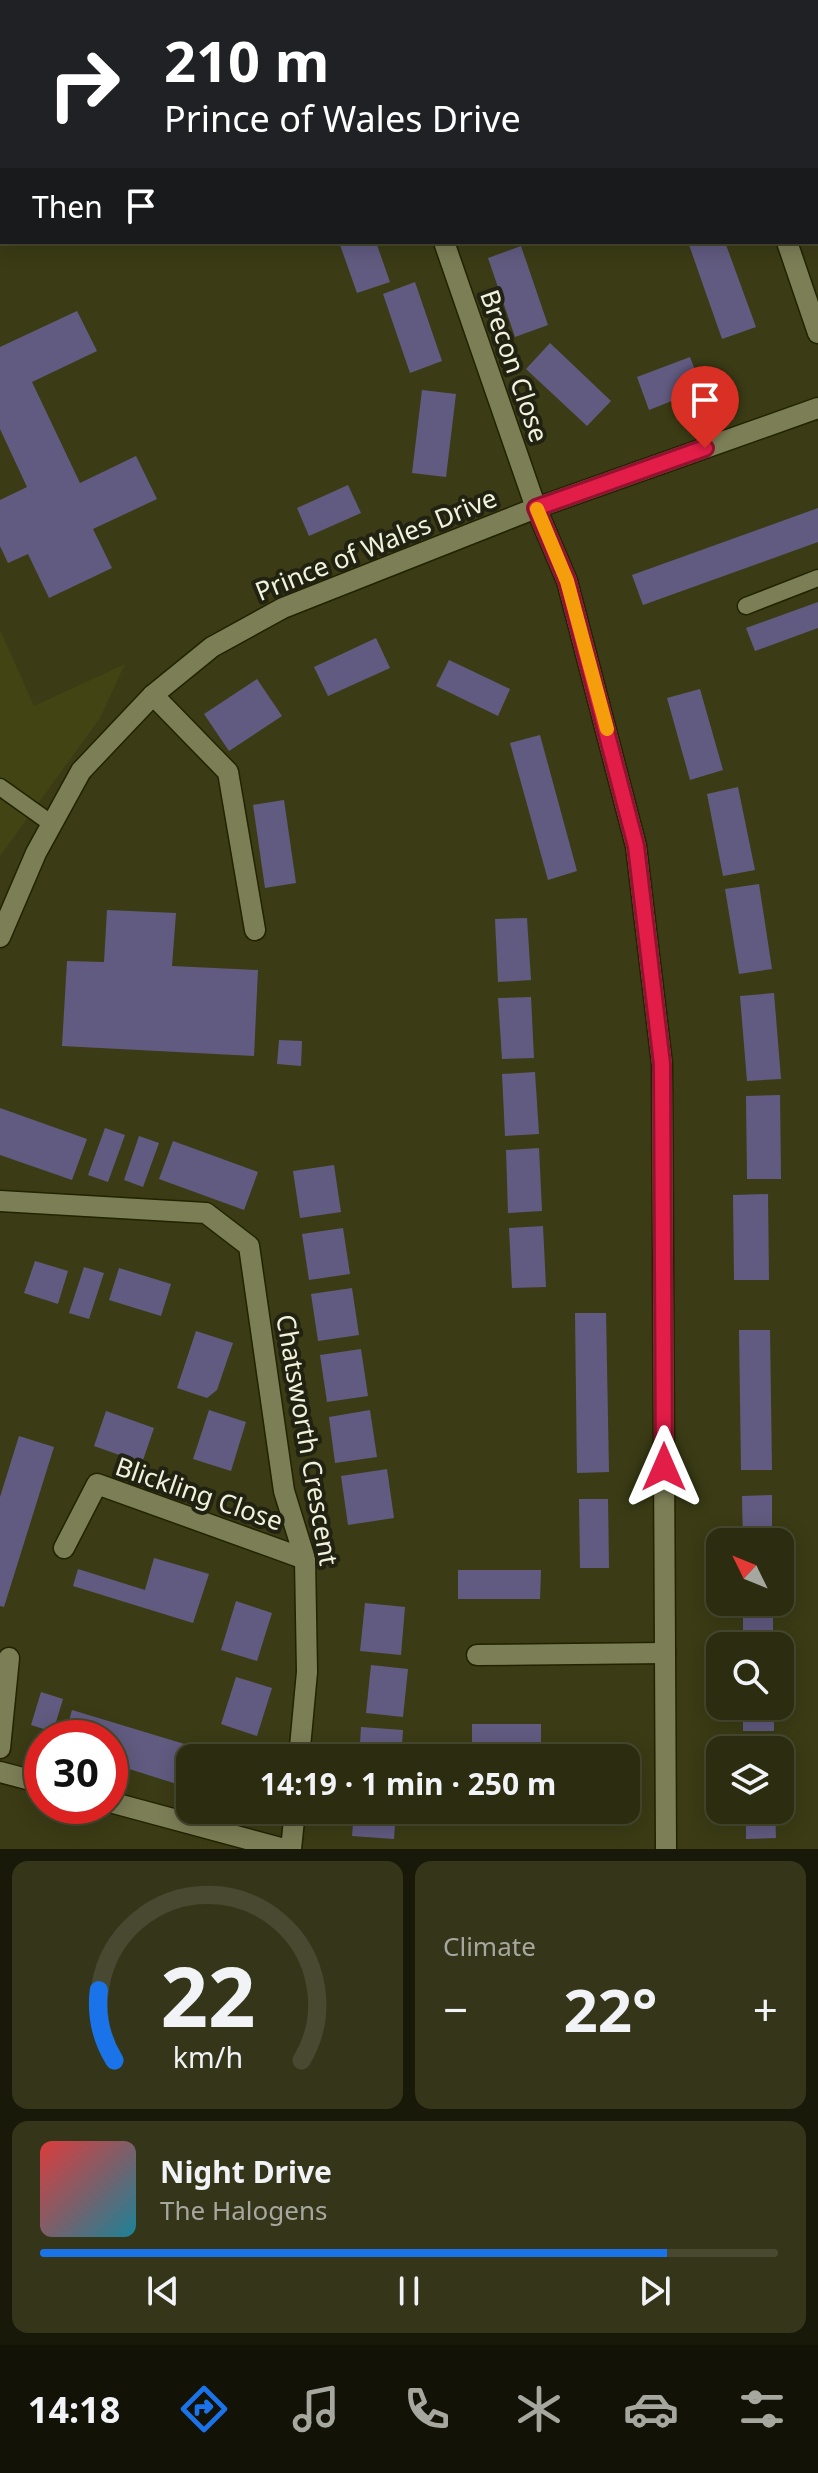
<!DOCTYPE html>
<meta charset="utf-8">
<style>
:root{--surface:#2c2d10;--page:#343519;--text:#f1f3f6;--muted:#a6a89f;--line:#484930;--accent:#1a73e8}
body{margin:0;font-family:"Noto Sans",sans-serif;background:var(--page);color:var(--text);height:100vh;display:flex;flex-direction:column;font-size:30px;white-space:nowrap}
*{box-sizing:border-box;margin:0}
p{font-size:26px;color:var(--muted)}
.icon{flex:none;width:44px;height:44px;fill:none;stroke:currentColor;stroke-width:2;stroke-linecap:round;stroke-linejoin:round}
.map{position:relative;height:1849px;overflow:hidden}
.side{display:flex;flex-direction:column;gap:12px;padding:12px;background:#181909;flex:1}
.side>*{flex:none}
.guide{position:absolute;left:0px;top:0px;width:818px;height:244px;box-shadow:0 4px 20px #0003,0 0 0 2px var(--line);background:#202124;color:#fff;overflow:hidden}
.needle{width:52px;rotate:313deg}
.buttons{position:absolute;left:706px;top:1528px;display:grid;gap:16px}
.buttons a{display:grid;place-items:center;width:88px;height:88px;border-radius:16px;background:var(--surface);box-shadow:0 4px 20px #0003,0 0 0 2px var(--line);font-size:40px}
.speed{position:absolute;left:24px;top:1720px;display:flex;gap:16px;font-size:40px;font-weight:700;text-align:center}
.speed>*{display:grid;place-content:center;width:104px;height:104px;border-radius:50%;background:var(--surface);box-shadow:0 4px 20px #0003,0 0 0 2px var(--line);line-height:1}
.speed .limit{border:12px solid #d22;background:#fff;color:#111}
.pin{position:absolute;display:grid;place-items:center;width:68px;height:68px;color:#fff;margin:-82px -34px;border-radius:50% 50% 50% 0;rotate:-45deg;box-shadow:0 0 8px #0007}
.pin .icon{rotate:45deg}
.me{position:absolute;width:88px;margin:-44px;rotate:0deg;stroke-linejoin:round;filter:drop-shadow(0 0 6px #0008)}
.turn{display:flex;align-items:center;gap:28px;height:168px;padding:0 32px;font-size:36px}
.turn .icon{width:104px;height:104px;stroke-width:2.5}
.turn b{display:block;font-size:56px;line-height:68px}
.then{display:flex;align-items:center;height:76px;padding:0 32px;background:#0003;gap:16px;font-size:30px}
.big{font-size:60px;font-weight:700;line-height:1.1}
.side .widget{flex:1;display:flex;flex-direction:column;justify-content:center;gap:12px;min-width:0;padding:0 28px;border-radius:16px;background:var(--page)}
.side .dial{align-items:center;gap:0}
.dial svg{height:208px;overflow:visible;fill:none;stroke:var(--line);stroke-width:7;stroke-linecap:round;text-anchor:middle}
.dial text{fill:var(--text);stroke:none}
.song{display:flex;align-items:center;gap:24px}
.cover{width:96px;height:96px;border-radius:12px;background:linear-gradient(135deg,hsl(0 70% 55%),hsl(190 70% 35%))}
.played{height:8px;border-radius:4px;background:linear-gradient(90deg,var(--accent) 85%,var(--line) 85%)}
.keys{display:flex;justify-content:space-around;direction:ltr}
.heat{display:flex;justify-content:space-between;align-items:center;font-size:44px;direction:ltr}
.side .tiles{flex:1;display:grid;gap:12px;grid-template-columns:1fr 1fr}
.widget:last-child{grid-column:span 2}
.trip{position:absolute;left:176px;top:1744px;width:464px;height:80px;border-radius:16px;background:var(--surface);box-shadow:0 4px 20px #0003,0 0 0 2px var(--line);font-weight:700;line-height:80px;text-align:center}
.tab-bar{display:flex;height:128px;justify-content:space-around;align-items:center;background:#121206;color:var(--muted)}
.tab-bar .icon{width:56px;height:56px}
.tab-bar .active{color:var(--accent)}
.tab-bar b{font-size:36px;color:var(--text)}
.map>svg:first-child{display:block}
.built{fill:#424413}
.building{fill:#615b81}
.lines{fill:none;stroke-linecap:round;stroke-linejoin:round}
.lane-casing{stroke:#222300;stroke-width:19}
.street-casing{stroke:#222300;stroke-width:23}
.lane{stroke:#7c7f56;stroke-width:16}
.street{stroke:#7c7f56;stroke-width:20}
.route-casing{stroke:#92132f;stroke-width:20}
.route{stroke:#e11d48;stroke-width:14}
.slow{stroke:#f59e0b;stroke-width:14}
.labels{text-anchor:middle;stroke-width:8;stroke-linejoin:round;paint-order:stroke}
.street-label{font-size:26px;fill:#f0f2dc;stroke:#212211}
</style>
<div class="map">
<svg width="818" height="1849" viewBox="0 0 818 1849">
<rect width="100%" height="100%" fill="#3b3c15"/>
<path class="built" d="M 0,630 L 34,706 L 125,664 L 100,718 L 0,856 Z"/>
<g class="building">
<path d="M 339,242 L 376,242 L 390,282 L 357,293 Z"/>
<path d="M 688,242 L 725,242 L 756,327 L 722,339 Z"/>
<path d="M 521,246 L 548,325 L 515,337 L 488,258 Z"/>
<path d="M 415,282 L 442,361 L 410,373 L 383,294 Z"/>
<path d="M 77,311 L 97,351 L 32,382 L 80,483 L 136,456 L 157,499 L 93,529 L 112,568 L 49,598 L 28,554 L 8,563 L 0,546 L 0,500 L 27,487 L 0,429 L 0,347 Z"/>
<path d="M 550,343 L 611,401 L 587,426 L 526,369 Z"/>
<path d="M 690,357 L 702,389 L 649,410 L 637,377 Z"/>
<path d="M 422,390 L 456,394 L 446,477 L 412,473 Z"/>
<path d="M 348,485 L 361,513 L 309,536 L 297,508 Z"/>
<path d="M 818,508 L 818,542 L 643,605 L 632,575 Z"/>
<path d="M 818,602 L 818,628 L 755,651 L 746,628 Z"/>
<path d="M 376,638 L 390,668 L 328,696 L 314,667 Z"/>
<path d="M 449,660 L 510,689 L 498,716 L 436,686 Z"/>
<path d="M 257,679 L 282,716 L 229,751 L 204,714 Z"/>
<path d="M 700,689 L 723,770 L 690,780 L 667,698 Z"/>
<path d="M 540,735 L 577,871 L 548,880 L 510,743 Z"/>
<path d="M 738,787 L 755,870 L 723,876 L 707,794 Z"/>
<path d="M 284,800 L 296,883 L 265,888 L 253,805 Z"/>
<path d="M 759,884 L 772,969 L 739,974 L 725,889 Z"/>
<path d="M 107,910 L 176,913 L 172,966 L 258,970 L 254,1056 L 62,1046 L 67,961 L 104,962 Z"/>
<path d="M 527,918 L 531,980 L 498,982 L 495,919 Z"/>
<path d="M 774,993 L 781,1079 L 747,1081 L 740,996 Z"/>
<path d="M 531,997 L 534,1058 L 502,1059 L 498,998 Z"/>
<path d="M 279,1040 L 302,1041 L 301,1066 L 277,1064 Z"/>
<path d="M 535,1072 L 539,1134 L 505,1136 L 502,1074 Z"/>
<path d="M 780,1095 L 781,1179 L 747,1179 L 746,1096 Z"/>
<path d="M 0,1108 L 87,1139 L 72,1180 L 0,1155 Z"/>
<path d="M 105,1128 L 125,1135 L 108,1182 L 88,1175 Z"/>
<path d="M 139,1136 L 159,1143 L 143,1187 L 124,1180 Z"/>
<path d="M 173,1141 L 258,1172 L 244,1210 L 159,1179 Z"/>
<path d="M 539,1148 L 542,1211 L 508,1213 L 506,1150 Z"/>
<path d="M 334,1165 L 341,1212 L 300,1218 L 293,1171 Z"/>
<path d="M 768,1194 L 769,1280 L 734,1280 L 733,1195 Z"/>
<path d="M 543,1226 L 546,1287 L 512,1288 L 509,1228 Z"/>
<path d="M 343,1228 L 350,1274 L 309,1280 L 302,1234 Z"/>
<path d="M 35,1261 L 68,1271 L 58,1304 L 24,1293 Z"/>
<path d="M 84,1267 L 104,1273 L 89,1319 L 69,1313 Z"/>
<path d="M 119,1268 L 171,1284 L 161,1316 L 109,1300 Z"/>
<path d="M 352,1288 L 359,1335 L 318,1341 L 311,1294 Z"/>
<path d="M 575,1313 L 606,1313 L 609,1472 L 577,1473 Z"/>
<path d="M 739,1330 L 770,1330 L 772,1470 L 741,1470 Z"/>
<path d="M 196,1331 L 233,1343 L 217,1390 L 207,1398 L 177,1388 Z"/>
<path d="M 361,1349 L 368,1396 L 327,1402 L 320,1355 Z"/>
<path d="M 209,1410 L 246,1422 L 231,1471 L 193,1459 Z"/>
<path d="M 370,1410 L 377,1457 L 335,1463 L 329,1417 Z"/>
<path d="M 106,1411 L 154,1428 L 142,1463 L 94,1446 Z"/>
<path d="M 19,1436 L 54,1447 L 4,1607 L 0,1606 L 0,1497 Z"/>
<path d="M 387,1469 L 394,1518 L 348,1525 L 341,1476 Z"/>
<path d="M 772,1495 L 772,1542 L 743,1542 L 742,1496 Z"/>
<path d="M 579,1499 L 608,1499 L 609,1568 L 580,1568 Z"/>
<path d="M 154,1558 L 209,1574 L 193,1623 L 73,1586 L 78,1569 L 145,1590 Z"/>
<path d="M 458,1570 L 541,1570 L 540,1599 L 458,1599 Z"/>
<path d="M 236,1601 L 272,1613 L 257,1661 L 221,1650 Z"/>
<rect x="743" y="1602" width="30" height="44"/>
<path d="M 365,1603 L 405,1607 L 401,1655 L 360,1651 Z"/>
<path d="M 371,1665 L 408,1669 L 403,1717 L 366,1713 Z"/>
<path d="M 236,1677 L 272,1688 L 257,1736 L 221,1724 Z"/>
<path d="M 41,1692 L 63,1699 L 53,1732 L 31,1725 Z"/>
<rect x="743" y="1706" width="31" height="25"/>
<path d="M 72,1710 L 191,1746 L 180,1785 L 110,1763 L 110,1738 L 64,1738 Z"/>
<rect x="472" y="1724" width="69" height="31"/>
<path d="M 361,1727 L 403,1730 L 401,1758 L 359,1758 Z"/>
<path d="M 354,1810 L 396,1810 L 394,1839 L 352,1836 Z"/>
<rect x="584" y="1810" width="30" height="16"/>
<path d="M 746,1810 L 775,1810 L 776,1838 L 746,1839 Z"/>
</g>
<g class="lines">
<defs>
<g id="lane">
<path d="M 746,606 L 818,578"/>
<path d="M 0,787 L 52,824"/>
</g>
<g id="street">
<path d="M 357,0 L 358,2"/>
<path d="M 153,2 L 155,0"/>
<path d="M 816,27 L 818,26"/>
<path d="M 444,242 L 536,508 L 567,581 L 636,846 L 662,1064 L 666,1849"/>
<path d="M 787,242 L 818,333"/>
<path d="M 153,695 L 228,772 L 255,930"/>
<path d="M 0,937 L 36,853 L 81,771 L 153,695 L 212,647 L 283,608 L 536,508 L 818,408"/>
<path d="M 0,1201 L 206,1213 L 249,1246 L 284,1491 L 305,1559 L 307,1672 L 299,1758"/>
<path d="M 64,1548 L 97,1484 L 305,1559"/>
<path d="M 477,1655 L 665,1653"/>
<path d="M 0,1748 L 9,1658"/>
<path d="M 0,1772 L 42,1783"/>
<path d="M 110,1802 L 284,1849"/>
<path d="M 291,1849 L 295,1810"/>
</g>
</defs>
<use href="#lane" class="lane-casing"/>
<use href="#street" class="street-casing"/>
<use href="#lane" class="lane"/>
<use href="#street" class="street"/>
</g>
<g class="lines">
<defs>
<path id="route" d="M 664,1467 L 662,1064 L 636,846 L 567,581 L 536,508 L 705,448"/>
</defs>
<use href="#route" class="route-casing"/>
<use href="#route" class="route"/>
<path class="slow" d="M 537,509 L 567,581 L 607,729"/>
</g>
<g class="labels">
<g class="street-label">
<text transform="translate(514 366) rotate(71)" y="9">Brecon Close</text>
<text transform="translate(376 545) rotate(-22)" y="9">Prince of Wales Drive</text>
<text transform="translate(307 1440) rotate(80)" y="9">Chatsworth Crescent</text>
<text transform="translate(199 1494) rotate(19)" y="9">Blickling Close</text>
</g>
</g>
</svg>
<div class="buttons">
<a><svg class="needle" viewBox="-14 -14 28 28"><path d="M0-13l5 13h-10z" fill="#e53935"/><path d="M0 13l5-13h-10z" fill="#a6a89f"/></svg></a>
<a><svg class="icon" aria-label="search" viewBox="0 0 24 24"><circle cx="10" cy="10" r="6"/><path d="M15 15l6 6"/></svg></a>
<a><svg class="icon" aria-label="layers" viewBox="0 0 24 24"><path d="M12 4l9 5-9 5-9-5zM3 14l9 5 9-5"/></svg></a>
</div>
<div class="speed"><div class="limit">30</div></div>
<div class="pin" style="left:705px;top:448px;background:#d93025"><svg class="icon" aria-label="arrive" viewBox="0 0 24 24"><path d="M6 21V4h12l-3 4 3 4H6"/></svg></div>
<svg class="me" style="left:664px;top:1467px" viewBox="-20 -20 40 40"><path d="M0-17L14 15 0 8-14 15z" fill="#e11d48" stroke="#fff" stroke-width="4"/></svg>
<div class="trip">14:19 · 1 min · 250 m</div>
<div class="guide">
<div class="turn"><svg class="icon" aria-label="right" viewBox="0 0 24 24"><path d="M7 20v-9h11M14 6l5 5-5 5"/></svg><div><b>210 m</b>Prince of Wales Drive</div></div>
<div class="then">Then<svg class="icon" aria-label="arrive" viewBox="0 0 24 24"><path d="M6 21V4h12l-3 4 3 4H6"/></svg></div>
</div>
</div>
<section class="side">
<div class="tiles">
<div class="widget dial"><svg viewBox="0 0 100 80">
<path d="M14 69A42 42 0 1 1 86 69"/>
<path d="M14 69A42 42 0 0 1 8 42" stroke="#1a73e8"/>
<text x="50" y="56" font-size="32" font-weight="700">22</text>
<text x="50" y="72" font-size="11">km/h</text>
</svg></div>
<div class="widget"><p>Climate</p>
<div class="heat"><a>−</a><b class="big">22°</b><a>+</a></div>
</div>
<div class="widget">
<div class="song"><i class="cover"></i><div><b>Night Drive</b><p>The Halogens</p></div></div>
<div class="played"></div>
<div class="keys"><svg class="icon" aria-label="previous" viewBox="0 0 24 24"><path d="M18 5L8 12l10 7zM5 5v14"/></svg><svg class="icon" aria-label="pause" viewBox="0 0 24 24"><path d="M8 5v14M16 5v14"/></svg><svg class="icon" aria-label="next" viewBox="0 0 24 24"><path d="M6 5l10 7-10 7zM19 5v14"/></svg></div>
</div>
</div>
</section>
<nav class="tab-bar">
<b>14:18</b>
<svg class="icon active" aria-label="directions" viewBox="0 0 24 24"><path d="M12 3l9 9-9 9-9-9zM9 14v-3h6M13 9l2 2-2 2"/></svg>
<svg class="icon" aria-label="music" viewBox="0 0 24 24"><path d="M9 18V5l10-2v13"/><circle cx="6" cy="18" r="3"/><circle cx="16" cy="16" r="3"/></svg>
<svg class="icon" aria-label="phone" viewBox="0 0 24 24"><path d="M5 4h4l2 5-3 2q2 4 5 5l2-3 5 2v4C11 20 4 13 5 4z"/></svg>
<svg class="icon" aria-label="climate" viewBox="0 0 24 24"><path d="M12 3v18M4 7l16 10M4 17L20 7"/></svg>
<svg class="icon" aria-label="car" viewBox="0 0 24 24"><path d="M5 17H2v-5l4-1 3-4h7l3 4 3 1v5h-3M9 17h6M6 11h13"/><circle cx="7" cy="17" r="2"/><circle cx="17" cy="17" r="2"/></svg>
<svg class="icon" aria-label="filters" viewBox="0 0 24 24"><path d="M4 7h16M4 17h16"/><circle cx="9" cy="7" r="2"/><circle cx="15" cy="17" r="2"/></svg>
</nav>
